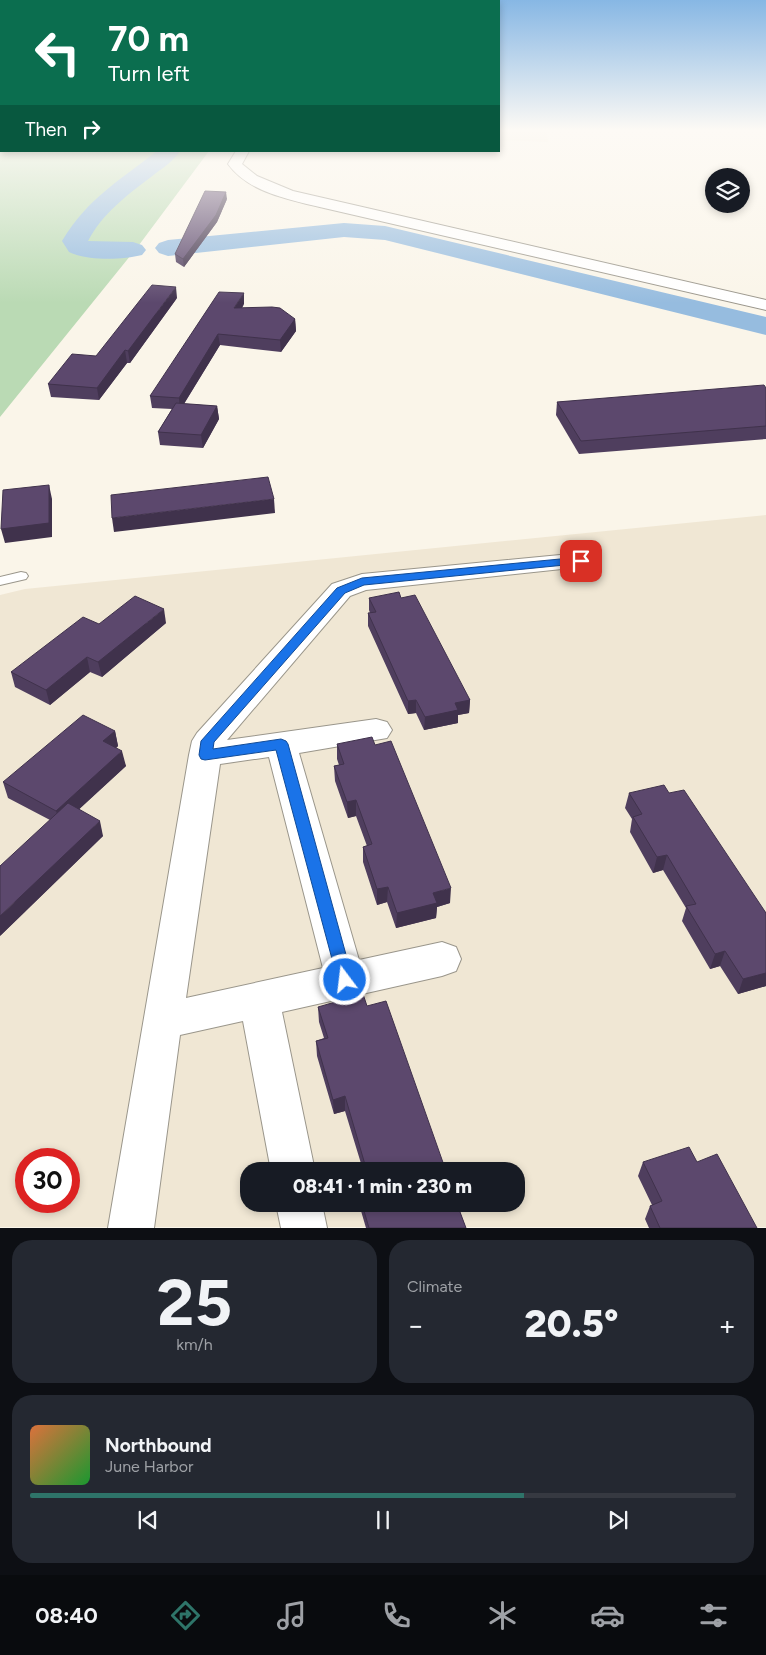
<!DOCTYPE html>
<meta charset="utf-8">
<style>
:root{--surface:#171b24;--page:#242831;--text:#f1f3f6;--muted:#9ea1a6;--line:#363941;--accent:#2e7469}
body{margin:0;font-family:Figtree,sans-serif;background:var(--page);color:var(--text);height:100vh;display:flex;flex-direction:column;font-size:19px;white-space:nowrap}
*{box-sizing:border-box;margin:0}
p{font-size:16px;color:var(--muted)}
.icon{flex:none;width:28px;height:28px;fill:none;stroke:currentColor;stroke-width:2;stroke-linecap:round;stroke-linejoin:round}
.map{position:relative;height:1228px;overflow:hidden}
.sheet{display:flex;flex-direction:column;gap:12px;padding:12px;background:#0d0f14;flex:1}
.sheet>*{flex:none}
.top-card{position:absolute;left:0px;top:0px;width:500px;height:152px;box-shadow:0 2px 8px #0003;background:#0b6e4f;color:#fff;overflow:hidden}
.tools{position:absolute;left:705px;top:168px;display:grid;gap:10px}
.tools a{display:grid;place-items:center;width:45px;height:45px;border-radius:50%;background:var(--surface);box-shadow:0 2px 8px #0003;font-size:25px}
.speed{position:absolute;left:15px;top:1148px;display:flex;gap:10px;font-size:25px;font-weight:700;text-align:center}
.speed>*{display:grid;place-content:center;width:65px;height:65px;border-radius:50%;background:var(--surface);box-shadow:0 2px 8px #0003;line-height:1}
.speed .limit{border:8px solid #d22;background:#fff;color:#111}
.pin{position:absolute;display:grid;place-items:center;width:42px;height:42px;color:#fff;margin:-21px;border-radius:10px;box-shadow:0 2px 8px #0006}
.me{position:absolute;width:55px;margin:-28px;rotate:345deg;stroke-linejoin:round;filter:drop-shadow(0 0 4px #0008)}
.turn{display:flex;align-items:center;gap:18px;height:105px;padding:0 25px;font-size:22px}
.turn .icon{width:65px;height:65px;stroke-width:2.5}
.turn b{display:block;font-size:35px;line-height:42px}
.then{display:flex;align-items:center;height:48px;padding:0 25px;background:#0003;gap:10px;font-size:19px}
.big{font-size:38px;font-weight:800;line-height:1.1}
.sheet .tile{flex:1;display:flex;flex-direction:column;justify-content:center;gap:8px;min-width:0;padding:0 18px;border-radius:20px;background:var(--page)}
.sheet .dial{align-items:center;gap:0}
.dial b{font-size:65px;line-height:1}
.song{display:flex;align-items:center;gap:15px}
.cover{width:60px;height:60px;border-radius:8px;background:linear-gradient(135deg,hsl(20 70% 55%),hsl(130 70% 35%))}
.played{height:5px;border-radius:2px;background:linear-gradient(90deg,var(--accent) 70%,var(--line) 70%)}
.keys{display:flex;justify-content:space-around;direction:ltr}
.heat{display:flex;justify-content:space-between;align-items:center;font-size:28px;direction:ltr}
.sheet .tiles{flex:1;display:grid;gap:12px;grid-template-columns:1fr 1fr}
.tile:last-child{grid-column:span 2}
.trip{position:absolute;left:240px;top:1162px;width:285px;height:50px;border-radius:20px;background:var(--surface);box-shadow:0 2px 8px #0003;font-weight:800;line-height:50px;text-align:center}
.menu{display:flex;height:80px;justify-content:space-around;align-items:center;background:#090b0e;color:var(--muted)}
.menu .icon{width:35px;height:35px}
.menu .selected{color:var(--accent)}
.menu b{font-size:22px;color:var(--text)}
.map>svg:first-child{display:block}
.built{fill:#f0e7d4;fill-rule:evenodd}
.green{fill:#badab4}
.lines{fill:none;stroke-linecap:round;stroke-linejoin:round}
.river{fill:#96bcdf;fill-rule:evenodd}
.service-casing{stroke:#9a968b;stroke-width:2}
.minor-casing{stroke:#9a968b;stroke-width:2}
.service{fill:#fff;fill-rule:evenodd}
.minor{fill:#fff;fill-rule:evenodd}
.wall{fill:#4f3e5e}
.shaded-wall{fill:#40324c}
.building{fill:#5c486d;stroke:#40324c}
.route{fill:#1a73e8;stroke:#114b97}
</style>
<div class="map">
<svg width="766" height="1228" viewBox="0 0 766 1228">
<rect width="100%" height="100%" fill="#faf5e9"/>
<g class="built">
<path d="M 499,131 L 547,131 L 548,142 L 499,140 Z"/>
<path d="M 766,515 L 766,1227 L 0,1227 L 0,595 L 25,589 ZM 26,1159 L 69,1159 L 69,1201 L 26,1201 ZM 249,1171 L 516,1171 L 516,1204 L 249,1204 Z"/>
</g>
<path class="green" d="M 0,131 L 1,151 L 209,151 L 139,245 L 0,417 Z"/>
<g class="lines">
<g class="river">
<path d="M 157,151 L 180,151 C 173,162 161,169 151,177 C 126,196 103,213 88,241 L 133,242 L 142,245 L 146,250 L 142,255 C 122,260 88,261 69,252 L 62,241 C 88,198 119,181 157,151 Z"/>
<path d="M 344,223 L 385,226 L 766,317 L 766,335 L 385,240 L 344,237 L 168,256 L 159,253 L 155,248 L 159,243 L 168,240 Z"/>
</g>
<defs>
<path id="service" d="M 21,572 L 26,573 L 28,576 L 26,579 L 0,585 L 0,577 Z"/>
<g id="minor">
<path d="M 236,151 L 249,151 L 242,164 L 257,176 L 293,191 L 766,300 L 766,310 L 324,208 C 291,200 249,193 228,164 Z"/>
<path d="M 581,553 L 590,556 L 594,561 L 590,566 L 366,590 L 350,596 L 227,740 L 376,719 L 387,722 L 392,730 L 387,738 L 299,753 L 359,960 L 442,942 L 456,947 L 461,959 L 456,971 L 442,976 L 282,1012 L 315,1171 L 271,1171 L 243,1021 L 180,1035 L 154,1228 L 108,1228 L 189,755 L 192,741 L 197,733 L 332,584 L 362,574 ZM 269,757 L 323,968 L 186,998 L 220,764 Z"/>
<path d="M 276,1204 L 322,1204 L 327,1228 L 281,1228 Z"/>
</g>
</defs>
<use href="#service" class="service-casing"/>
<use href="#minor" class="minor-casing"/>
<use href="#service" class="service"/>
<use href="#minor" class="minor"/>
</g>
<g class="wall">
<path d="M 227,199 L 217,222 L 184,267 L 176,262 L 175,254 Z"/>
<path d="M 177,298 L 130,363 L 127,363 L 99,400 L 51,397 L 48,384 L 96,356 Z"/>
<path d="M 244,304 L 242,308 L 295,319 L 296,331 L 281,352 L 220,345 L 184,404 L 217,406 L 219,419 L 203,448 L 160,445 L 158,432 L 172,409 L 152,408 L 150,396 Z"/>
<path d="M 766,388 L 766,439 L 579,454 L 556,415 L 557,402 Z"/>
<path d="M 369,598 L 401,598 L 470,700 L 469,713 L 458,715 L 458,723 L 424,730 L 416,713 L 408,714 L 368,626 L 368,613 L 370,613 L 369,610 Z"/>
<path d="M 166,623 L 102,677 L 90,672 L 50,705 L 15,687 L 11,672 L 99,624 Z"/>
<path d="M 115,731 L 118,746 L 116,748 L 126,766 L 79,809 L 103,836 L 0,936 L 50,820 L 8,798 L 3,782 Z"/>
<path d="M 337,744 L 450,903 L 437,907 L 436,918 L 396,928 L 387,902 L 377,905 L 363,862 L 363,847 L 367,846 L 356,816 L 348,818 L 335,781 L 334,766 L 339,765 L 337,759 Z"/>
<path d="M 629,793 L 669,793 L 766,913 L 766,986 L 738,994 L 720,966 L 710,969 L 682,921 L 686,908 L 663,870 L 653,873 L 630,832 L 632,819 L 625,808 Z"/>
<path d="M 367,1006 L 446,1171 L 363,1170 L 345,1111 L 334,1114 L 317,1056 L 316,1041 L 324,1038 L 319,1022 L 318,1007 Z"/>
<path d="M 643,1162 L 697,1162 L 757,1228 L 649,1228 L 645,1219 L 650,1206 L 652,1205 L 638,1176 Z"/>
<path d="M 359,1204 L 457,1204 L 466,1228 L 366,1228 Z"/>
</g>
<g class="shaded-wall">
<path d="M 226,192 L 227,199 L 217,222 L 184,267 L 183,259 Z"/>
<path d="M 176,287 L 177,298 L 130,363 L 128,351 Z"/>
<path d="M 244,293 L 244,304 L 235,319 L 234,308 Z"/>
<path d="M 295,319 L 296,331 L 281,352 L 280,340 Z"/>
<path d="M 218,334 L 220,345 L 180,410 L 179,398 Z"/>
<path d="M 125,350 L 127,363 L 99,400 L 97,388 Z"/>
<path d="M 217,406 L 219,419 L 203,448 L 201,435 Z"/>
<path d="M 49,485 L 52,499 L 52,537 L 5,543 L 1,529 Z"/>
<path d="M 274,499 L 275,513 L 114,532 L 112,518 Z"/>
<path d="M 164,609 L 166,623 L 102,677 L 98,662 Z"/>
<path d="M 87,657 L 90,672 L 50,705 L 46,690 Z"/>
<path d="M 416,700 L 416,713 L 408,714 L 408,701 Z"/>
<path d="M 470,700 L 469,713 L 458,715 L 458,723 L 424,730 L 425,717 L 455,703 Z"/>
<path d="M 115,731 L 118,746 L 107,756 L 103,741 Z"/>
<path d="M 122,751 L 126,766 L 61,826 L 56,811 Z"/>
<path d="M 356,800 L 356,816 L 348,818 L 347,802 Z"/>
<path d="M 100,821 L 103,836 L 0,936 L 0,916 Z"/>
<path d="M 667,855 L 663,870 L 653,873 L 657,857 Z"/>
<path d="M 388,887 L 387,902 L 377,905 L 377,889 Z"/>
<path d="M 451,888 L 450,903 L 437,907 L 436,918 L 396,928 L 397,913 L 433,893 Z"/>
<path d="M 725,951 L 720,966 L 710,969 L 715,954 Z"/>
<path d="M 766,973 L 766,986 L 738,994 L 743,979 Z"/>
<path d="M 345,1096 L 345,1111 L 334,1114 L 333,1100 Z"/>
</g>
<g class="building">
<path d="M 205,191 L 226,192 L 216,215 L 183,259 L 175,254 Z"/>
<path d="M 152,285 L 176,287 L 128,351 L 125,350 L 97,388 L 48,384 L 72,354 L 96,356 Z"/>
<path d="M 219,292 L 244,293 L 234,308 L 272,307 L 280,308 L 295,319 L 280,340 L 218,334 L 179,398 L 150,396 Z"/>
<path d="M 764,385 L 766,388 L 766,426 L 581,441 L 557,402 Z"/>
<path d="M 176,403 L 217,406 L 201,435 L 158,432 Z"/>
<path d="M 268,477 L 274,499 L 112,518 L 111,495 Z"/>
<path d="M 49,485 L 49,523 L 1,529 L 3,490 Z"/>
<path d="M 399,592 L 401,598 L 415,595 L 470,700 L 455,703 L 458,710 L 425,717 L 416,700 L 408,701 L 368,613 L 376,612 L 369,598 Z"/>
<path d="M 135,596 L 164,609 L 98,662 L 87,657 L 46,690 L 11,672 L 83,617 L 99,624 Z"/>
<path d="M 83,715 L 115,731 L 103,741 L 122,751 L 56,811 L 3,782 Z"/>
<path d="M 372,737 L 375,745 L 391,741 L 451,888 L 433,893 L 437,903 L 397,913 L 388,887 L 377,889 L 363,847 L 372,844 L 356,800 L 347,802 L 334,766 L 344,764 L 337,744 Z"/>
<path d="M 664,785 L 669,793 L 684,790 L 766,913 L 766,973 L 743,979 L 725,951 L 715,954 L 686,906 L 696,904 L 667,855 L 657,857 L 633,817 L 642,814 L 629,793 Z"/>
<path d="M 68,803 L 100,821 L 0,916 L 0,866 Z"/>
<path d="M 363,994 L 367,1006 L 386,1001 L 446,1171 L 357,1171 L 366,1168 L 345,1096 L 333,1100 L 316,1041 L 328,1038 L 318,1007 Z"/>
<path d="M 689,1147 L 697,1162 L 717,1154 L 757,1228 L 660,1228 L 650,1206 L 662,1201 L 643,1162 Z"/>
<path d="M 362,1204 L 457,1204 L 466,1228 L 369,1228 Z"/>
</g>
<linearGradient id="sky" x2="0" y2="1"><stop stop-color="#87b7e4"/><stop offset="0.43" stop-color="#fdfaf5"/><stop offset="1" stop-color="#fdfaf5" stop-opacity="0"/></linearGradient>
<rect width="766" height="303" fill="url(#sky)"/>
<path class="route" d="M 581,557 L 585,558 L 586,561 L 585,563 L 364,585 L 345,593 L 214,742 L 213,749 L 281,739 L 286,741 L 288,744 L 353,980 L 351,985 L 345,988 L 339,985 L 276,750 L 205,760 L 201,759 L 199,755 L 201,741 L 337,588 L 362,578 Z"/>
</svg>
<div class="tools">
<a><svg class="icon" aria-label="layers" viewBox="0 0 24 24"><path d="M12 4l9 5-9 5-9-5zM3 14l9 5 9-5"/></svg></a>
</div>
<div class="speed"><div class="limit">30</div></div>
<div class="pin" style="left:581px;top:561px;background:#d93025"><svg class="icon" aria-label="arrive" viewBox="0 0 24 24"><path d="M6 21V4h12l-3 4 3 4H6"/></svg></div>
<svg class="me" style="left:345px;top:980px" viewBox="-20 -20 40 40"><circle r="17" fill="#1a73e8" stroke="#fff" stroke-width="3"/><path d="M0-11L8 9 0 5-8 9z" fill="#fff"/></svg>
<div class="trip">08:41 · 1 min · 230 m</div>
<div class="top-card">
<div class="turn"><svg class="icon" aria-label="left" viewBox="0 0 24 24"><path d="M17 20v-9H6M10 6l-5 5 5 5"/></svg><div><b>70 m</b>Turn left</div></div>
<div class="then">Then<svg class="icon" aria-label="right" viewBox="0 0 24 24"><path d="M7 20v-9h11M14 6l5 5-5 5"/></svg></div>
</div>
</div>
<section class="sheet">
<div class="tiles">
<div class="tile dial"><b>25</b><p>km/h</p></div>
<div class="tile"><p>Climate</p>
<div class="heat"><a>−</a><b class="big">20.5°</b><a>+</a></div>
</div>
<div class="tile">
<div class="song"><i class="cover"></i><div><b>Northbound</b><p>June Harbor</p></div></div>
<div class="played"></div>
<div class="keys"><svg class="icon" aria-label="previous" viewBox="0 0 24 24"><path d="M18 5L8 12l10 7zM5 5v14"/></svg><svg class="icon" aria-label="pause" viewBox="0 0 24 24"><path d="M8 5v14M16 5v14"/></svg><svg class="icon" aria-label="next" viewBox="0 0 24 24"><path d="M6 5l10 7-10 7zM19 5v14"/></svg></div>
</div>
</div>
</section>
<nav class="menu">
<b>08:40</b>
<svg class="icon selected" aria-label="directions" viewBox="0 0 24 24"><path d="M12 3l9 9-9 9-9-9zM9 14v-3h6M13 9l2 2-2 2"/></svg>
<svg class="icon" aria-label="music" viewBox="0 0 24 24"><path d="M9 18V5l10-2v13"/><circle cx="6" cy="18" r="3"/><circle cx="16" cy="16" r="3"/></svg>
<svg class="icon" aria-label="phone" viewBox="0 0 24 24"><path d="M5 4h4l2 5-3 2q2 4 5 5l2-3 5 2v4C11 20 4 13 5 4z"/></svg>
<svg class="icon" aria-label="climate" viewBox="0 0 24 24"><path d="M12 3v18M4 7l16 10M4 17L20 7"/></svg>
<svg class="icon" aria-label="car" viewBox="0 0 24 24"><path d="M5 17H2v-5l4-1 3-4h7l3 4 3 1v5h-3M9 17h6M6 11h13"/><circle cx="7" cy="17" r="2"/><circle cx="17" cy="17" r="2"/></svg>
<svg class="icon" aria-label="filters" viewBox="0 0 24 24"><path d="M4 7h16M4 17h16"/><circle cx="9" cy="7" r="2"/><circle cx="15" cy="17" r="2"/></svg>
</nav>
